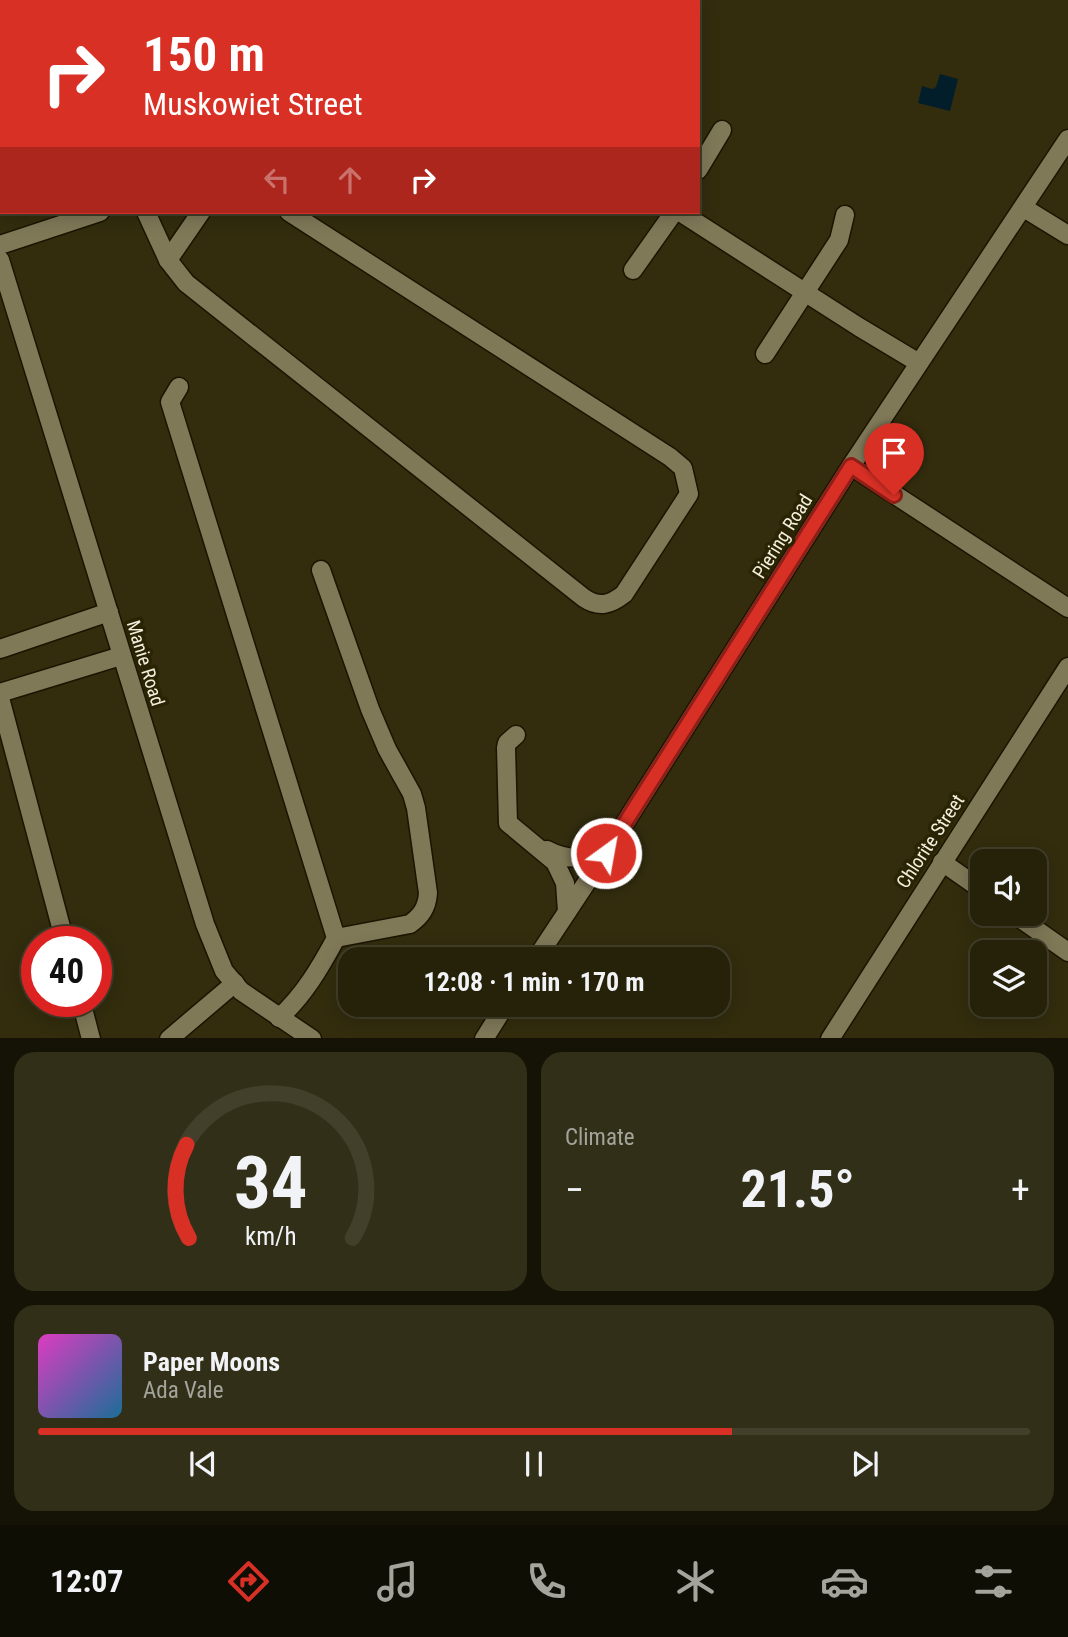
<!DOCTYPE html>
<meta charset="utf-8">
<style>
:root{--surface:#26220a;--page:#322f18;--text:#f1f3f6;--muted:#a4a49c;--line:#423f2b;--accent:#d93025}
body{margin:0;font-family:"Roboto Condensed",sans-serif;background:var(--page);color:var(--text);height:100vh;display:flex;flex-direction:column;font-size:26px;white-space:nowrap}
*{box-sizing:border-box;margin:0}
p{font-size:23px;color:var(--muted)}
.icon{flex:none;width:38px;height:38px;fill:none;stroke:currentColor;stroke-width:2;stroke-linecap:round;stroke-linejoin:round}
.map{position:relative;height:1038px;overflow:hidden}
.sheet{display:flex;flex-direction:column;gap:14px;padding:14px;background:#151306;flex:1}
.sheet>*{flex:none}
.top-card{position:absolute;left:0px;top:0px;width:700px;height:214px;box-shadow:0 4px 18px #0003,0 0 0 2px var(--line);background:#d93025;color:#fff;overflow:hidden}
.controls{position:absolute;left:970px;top:849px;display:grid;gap:14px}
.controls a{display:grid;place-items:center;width:77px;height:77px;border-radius:14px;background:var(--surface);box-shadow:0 4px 18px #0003,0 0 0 2px var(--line);font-size:35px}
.speed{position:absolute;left:21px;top:926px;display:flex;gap:14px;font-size:35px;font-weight:700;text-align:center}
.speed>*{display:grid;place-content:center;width:91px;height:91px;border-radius:50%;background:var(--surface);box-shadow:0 4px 18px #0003,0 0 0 2px var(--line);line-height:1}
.speed .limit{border:10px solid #d22;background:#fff;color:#111}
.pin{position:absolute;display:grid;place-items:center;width:60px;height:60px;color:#fff;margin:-72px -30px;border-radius:50% 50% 50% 0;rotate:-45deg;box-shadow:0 0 7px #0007}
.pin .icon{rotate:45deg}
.me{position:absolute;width:77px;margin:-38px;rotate:32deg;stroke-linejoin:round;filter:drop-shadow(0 0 5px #0008)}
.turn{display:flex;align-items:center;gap:24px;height:147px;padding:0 28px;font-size:32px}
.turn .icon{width:91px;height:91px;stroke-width:2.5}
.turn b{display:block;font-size:49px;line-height:60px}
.lanes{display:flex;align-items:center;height:66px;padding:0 28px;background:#0003;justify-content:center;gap:35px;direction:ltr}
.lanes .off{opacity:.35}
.big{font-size:52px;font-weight:700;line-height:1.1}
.sheet .widget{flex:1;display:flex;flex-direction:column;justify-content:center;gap:10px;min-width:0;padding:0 24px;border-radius:21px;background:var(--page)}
.sheet .dial{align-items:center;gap:0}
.dial svg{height:182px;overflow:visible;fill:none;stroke:var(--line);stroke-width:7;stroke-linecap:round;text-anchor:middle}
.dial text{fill:var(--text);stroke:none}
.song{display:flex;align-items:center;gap:21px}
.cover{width:84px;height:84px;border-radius:10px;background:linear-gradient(135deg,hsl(310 70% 55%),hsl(200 70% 35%))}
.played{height:7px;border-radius:4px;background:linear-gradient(90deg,var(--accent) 70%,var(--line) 70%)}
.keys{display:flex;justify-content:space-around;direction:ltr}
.heat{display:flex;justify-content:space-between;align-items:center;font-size:38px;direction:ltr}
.sheet .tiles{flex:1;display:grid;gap:14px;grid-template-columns:1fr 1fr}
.widget:last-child{grid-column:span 2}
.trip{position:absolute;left:338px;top:947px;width:392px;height:70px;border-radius:21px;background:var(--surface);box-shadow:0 4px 18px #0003,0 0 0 2px var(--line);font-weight:700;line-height:70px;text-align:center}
.dock{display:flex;height:112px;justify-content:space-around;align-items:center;background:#0f0e04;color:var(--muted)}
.dock .icon{width:49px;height:49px}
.dock .current{color:var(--accent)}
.dock b{font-size:32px;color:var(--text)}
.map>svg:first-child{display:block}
.water{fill:#031e2b}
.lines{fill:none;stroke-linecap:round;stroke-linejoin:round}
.minor-casing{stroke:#1b1500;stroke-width:21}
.tertiary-casing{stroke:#1b1500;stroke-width:21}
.minor{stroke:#807958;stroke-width:18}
.tertiary{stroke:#807958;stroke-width:18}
.route-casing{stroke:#8d1f18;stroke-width:18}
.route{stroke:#d93025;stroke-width:12}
.labels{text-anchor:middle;stroke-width:7;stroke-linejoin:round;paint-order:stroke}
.street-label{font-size:19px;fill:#f4f0de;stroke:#2a2304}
</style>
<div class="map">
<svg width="1068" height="1039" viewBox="0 0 1068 1039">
<rect width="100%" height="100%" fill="#332d0e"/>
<path class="water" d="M 940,74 L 958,79 L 950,111 L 918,103 L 922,86 L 932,89 L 936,87 Z"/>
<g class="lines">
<defs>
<g id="minor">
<path d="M 25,0 L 26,2"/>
<path d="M 397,0 L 400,2"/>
<path d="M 165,2 L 165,0"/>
<path d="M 292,2 L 293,0"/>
<path d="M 368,2 L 370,0"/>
<path d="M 492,2 L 493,0"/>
<path d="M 0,122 L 2,122"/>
<path d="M 698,170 L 722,130"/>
<path d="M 1024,208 L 1068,235"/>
<path d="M 146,212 L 168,260 L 186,283 L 584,598 C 599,608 610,605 624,594 L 689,494 L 683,468 L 670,457 L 289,212"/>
<path d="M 680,212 L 859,327 L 919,363"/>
<path d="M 0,245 L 100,212"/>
<path d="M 0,260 L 205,924 L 224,971 L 241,991 L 312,1039"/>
<path d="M 168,260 L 201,212"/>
<path d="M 633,270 L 674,212"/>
<path d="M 765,354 L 839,240 L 845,215"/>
<path d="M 179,387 L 170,402 L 336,938 C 320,968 304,995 279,1018"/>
<path d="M 851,466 L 1068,608"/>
<path d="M 321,570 L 370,709 L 387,749 L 412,794 L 416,808 L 428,893 C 427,908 421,916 410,924 L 336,938"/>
<path d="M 0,649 L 109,612"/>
<path d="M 0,693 L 121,656"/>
<path d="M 0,698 L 65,942"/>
<path d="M 516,735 L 507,743 L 506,748 L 508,823 L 555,862 L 565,883 L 567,912"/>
<path d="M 547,850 C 567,861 585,859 606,853"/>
<path d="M 942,862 L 982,890"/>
<path d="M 1014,914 L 1068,952"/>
<path d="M 81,1001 L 91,1039"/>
<path d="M 169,1039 L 235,983"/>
<path d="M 830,1039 L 1068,667"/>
</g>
<g id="tertiary">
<path d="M 536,959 L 606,853 L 851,466 L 1068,139"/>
<path d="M 484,1039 L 506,1004"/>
</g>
</defs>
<use href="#minor" class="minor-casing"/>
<use href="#tertiary" class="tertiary-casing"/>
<use href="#minor" class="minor"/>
<use href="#tertiary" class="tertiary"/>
</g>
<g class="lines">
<defs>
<path id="route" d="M 606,853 L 851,466 L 894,495"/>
</defs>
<use href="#route" class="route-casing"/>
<use href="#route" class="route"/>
</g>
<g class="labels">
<g class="street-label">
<text transform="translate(782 536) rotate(-58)" y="7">Piering Road</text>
<text transform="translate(146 663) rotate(73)" y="7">Manie Road</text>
<text transform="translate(930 841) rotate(-57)" y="7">Chlorite Street</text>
</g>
</g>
</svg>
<div class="controls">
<a><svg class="icon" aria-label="sound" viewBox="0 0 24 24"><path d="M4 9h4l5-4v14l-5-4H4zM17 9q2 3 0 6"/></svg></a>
<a><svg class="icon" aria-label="layers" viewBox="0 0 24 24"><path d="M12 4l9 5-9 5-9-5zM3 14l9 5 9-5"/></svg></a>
</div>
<div class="speed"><div class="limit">40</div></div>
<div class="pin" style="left:894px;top:495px;background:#d93025"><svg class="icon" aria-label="arrive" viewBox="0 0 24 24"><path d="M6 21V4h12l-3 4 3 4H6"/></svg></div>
<svg class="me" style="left:606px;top:853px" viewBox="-20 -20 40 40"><circle r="17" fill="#d93025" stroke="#fff" stroke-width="3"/><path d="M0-11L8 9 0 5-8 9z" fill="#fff"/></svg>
<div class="trip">12:08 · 1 min · 170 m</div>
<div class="top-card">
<div class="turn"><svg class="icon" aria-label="right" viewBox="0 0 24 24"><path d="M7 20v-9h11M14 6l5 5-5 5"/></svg><div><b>150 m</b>Muskowiet Street</div></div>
<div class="lanes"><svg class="icon off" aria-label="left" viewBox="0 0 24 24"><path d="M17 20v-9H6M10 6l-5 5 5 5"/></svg><svg class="icon off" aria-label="ahead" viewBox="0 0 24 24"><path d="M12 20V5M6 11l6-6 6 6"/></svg><svg class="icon" aria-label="right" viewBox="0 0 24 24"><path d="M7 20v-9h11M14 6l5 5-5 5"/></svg></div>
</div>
</div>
<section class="sheet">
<div class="tiles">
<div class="widget dial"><svg viewBox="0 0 100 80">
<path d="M14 69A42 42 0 1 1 86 69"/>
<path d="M14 69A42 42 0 0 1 13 28" stroke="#d93025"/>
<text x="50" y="56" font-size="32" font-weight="700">34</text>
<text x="50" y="72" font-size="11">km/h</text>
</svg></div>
<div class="widget"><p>Climate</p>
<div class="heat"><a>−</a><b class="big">21.5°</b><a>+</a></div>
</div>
<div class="widget">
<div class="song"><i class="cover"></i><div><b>Paper Moons</b><p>Ada Vale</p></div></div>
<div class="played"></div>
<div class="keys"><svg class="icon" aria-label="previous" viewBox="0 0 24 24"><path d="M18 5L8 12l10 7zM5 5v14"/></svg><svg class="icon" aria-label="pause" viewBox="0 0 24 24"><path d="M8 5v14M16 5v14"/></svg><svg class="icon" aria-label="next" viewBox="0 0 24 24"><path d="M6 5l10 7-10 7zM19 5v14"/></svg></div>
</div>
</div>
</section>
<nav class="dock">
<b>12:07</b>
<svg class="icon current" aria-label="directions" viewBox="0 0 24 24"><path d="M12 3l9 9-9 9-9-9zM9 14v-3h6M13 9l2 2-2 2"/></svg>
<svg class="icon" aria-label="music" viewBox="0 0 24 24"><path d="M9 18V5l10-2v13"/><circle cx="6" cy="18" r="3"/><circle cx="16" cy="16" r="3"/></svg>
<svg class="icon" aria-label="phone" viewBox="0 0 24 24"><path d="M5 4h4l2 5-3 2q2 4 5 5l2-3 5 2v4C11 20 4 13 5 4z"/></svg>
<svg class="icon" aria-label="climate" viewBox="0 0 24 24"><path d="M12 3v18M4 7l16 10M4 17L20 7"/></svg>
<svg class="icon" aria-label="car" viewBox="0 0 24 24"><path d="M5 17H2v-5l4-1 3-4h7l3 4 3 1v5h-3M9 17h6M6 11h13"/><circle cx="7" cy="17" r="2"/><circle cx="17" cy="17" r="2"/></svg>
<svg class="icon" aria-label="filters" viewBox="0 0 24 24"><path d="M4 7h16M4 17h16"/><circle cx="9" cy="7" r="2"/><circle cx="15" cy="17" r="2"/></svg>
</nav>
